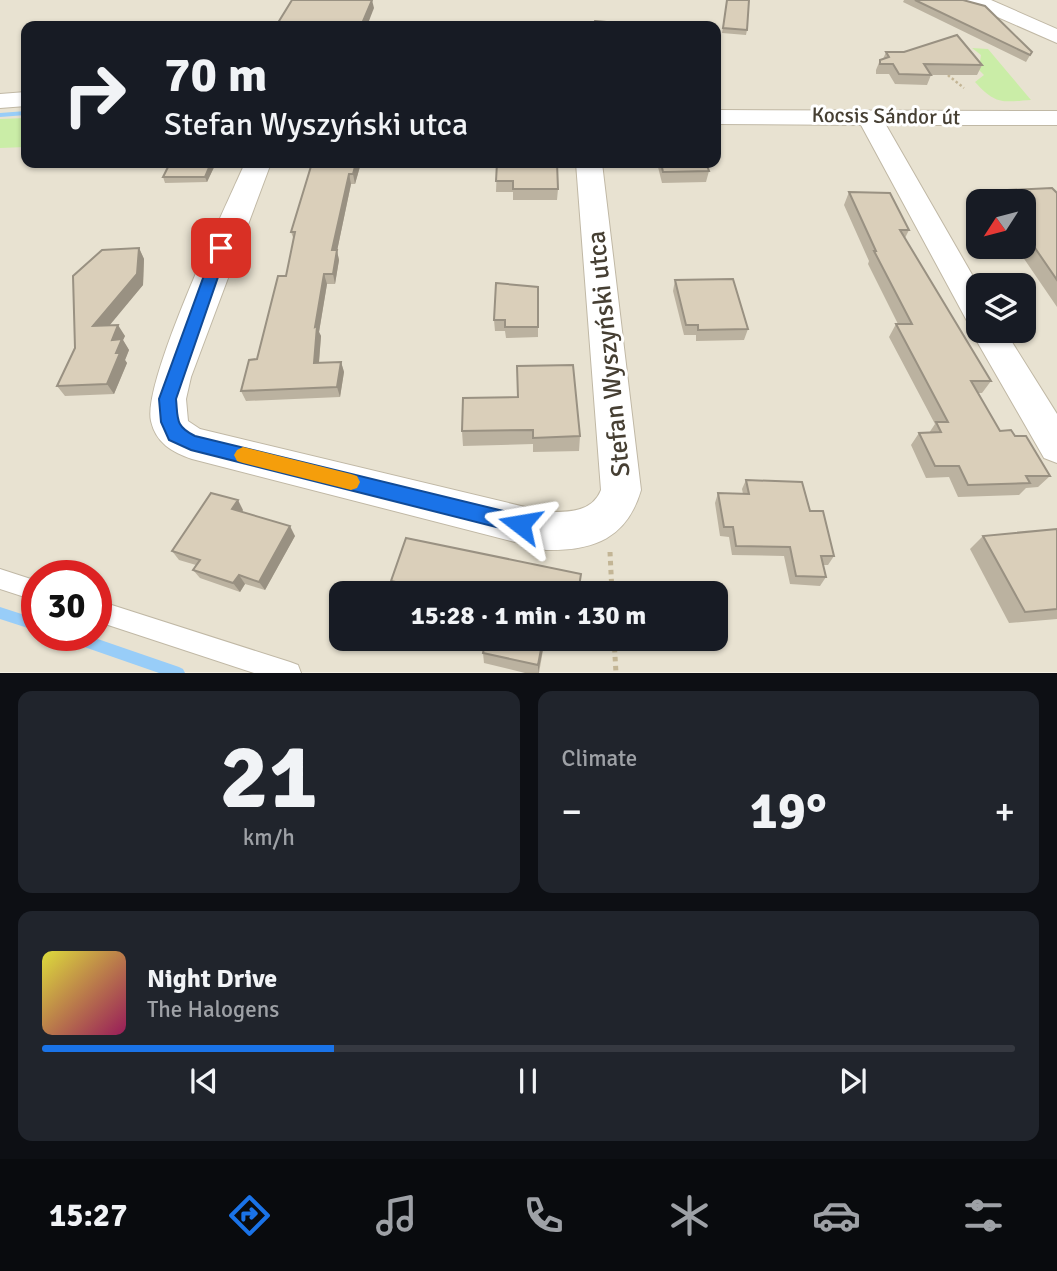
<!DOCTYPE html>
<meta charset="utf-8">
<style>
:root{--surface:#171b24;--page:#20242c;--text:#f1f3f6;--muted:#9ea1a6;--line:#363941;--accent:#1a73e8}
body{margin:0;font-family:Signika,sans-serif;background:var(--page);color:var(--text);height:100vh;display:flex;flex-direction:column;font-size:26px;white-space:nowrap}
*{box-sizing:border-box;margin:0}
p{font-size:23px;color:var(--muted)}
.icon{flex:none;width:38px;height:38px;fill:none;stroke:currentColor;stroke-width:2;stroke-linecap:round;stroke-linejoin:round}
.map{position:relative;height:673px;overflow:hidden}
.side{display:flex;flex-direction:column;gap:18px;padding:18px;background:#0d0f14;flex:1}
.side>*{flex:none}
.banner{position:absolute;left:21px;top:21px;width:700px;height:147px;border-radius:14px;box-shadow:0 2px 5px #0004;background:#171b24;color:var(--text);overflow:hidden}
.needle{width:46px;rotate:234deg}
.controls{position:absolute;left:966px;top:189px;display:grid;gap:14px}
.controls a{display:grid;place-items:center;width:70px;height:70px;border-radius:14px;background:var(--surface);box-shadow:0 2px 5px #0004;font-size:35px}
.speed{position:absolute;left:21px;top:560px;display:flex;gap:14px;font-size:35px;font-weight:700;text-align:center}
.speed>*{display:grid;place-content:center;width:91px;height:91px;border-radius:50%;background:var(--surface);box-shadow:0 2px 5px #0004;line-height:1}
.speed .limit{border:10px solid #d22;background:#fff;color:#111}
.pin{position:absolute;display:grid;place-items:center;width:60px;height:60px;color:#fff;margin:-30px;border-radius:14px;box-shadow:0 4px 10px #0006}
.me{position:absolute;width:77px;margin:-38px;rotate:284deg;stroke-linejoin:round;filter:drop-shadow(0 0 5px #0008)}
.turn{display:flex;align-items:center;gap:24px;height:147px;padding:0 28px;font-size:32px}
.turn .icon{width:91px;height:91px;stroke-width:2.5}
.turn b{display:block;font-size:49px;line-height:60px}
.big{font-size:52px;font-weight:700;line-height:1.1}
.side .widget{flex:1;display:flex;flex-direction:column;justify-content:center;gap:10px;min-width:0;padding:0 24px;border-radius:14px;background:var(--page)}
.side .dial{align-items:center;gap:0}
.dial b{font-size:91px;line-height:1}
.song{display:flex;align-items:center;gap:21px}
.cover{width:84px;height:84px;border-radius:10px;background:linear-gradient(135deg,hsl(60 70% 55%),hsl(330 70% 35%))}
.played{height:7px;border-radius:4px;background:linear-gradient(90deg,var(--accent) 30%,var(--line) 30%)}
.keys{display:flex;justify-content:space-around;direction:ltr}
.heat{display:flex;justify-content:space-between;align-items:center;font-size:38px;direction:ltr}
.side .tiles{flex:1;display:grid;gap:18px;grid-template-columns:1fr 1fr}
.widget:last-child{grid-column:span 2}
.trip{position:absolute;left:329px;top:581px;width:399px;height:70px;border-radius:14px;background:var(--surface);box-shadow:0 2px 5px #0004;font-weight:700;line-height:70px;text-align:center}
.dock{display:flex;height:112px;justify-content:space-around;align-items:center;background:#090b0e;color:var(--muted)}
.dock .icon{width:49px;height:49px}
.dock .selected{color:var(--accent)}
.dock b{font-size:32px;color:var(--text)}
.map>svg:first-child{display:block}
.residential{fill:#e8e2d1;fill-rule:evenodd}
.green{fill:#caeda7}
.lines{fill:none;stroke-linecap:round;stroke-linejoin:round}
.stream{fill:#98cdf8;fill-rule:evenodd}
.lane-casing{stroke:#c0b8a5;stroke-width:2}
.street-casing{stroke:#c0b8a5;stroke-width:2}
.path-far1{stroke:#c3b595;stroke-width:2.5;stroke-dasharray:2.5 2.5;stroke-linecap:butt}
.path{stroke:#c3b595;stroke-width:5;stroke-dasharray:4.5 4.5;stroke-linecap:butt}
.lane{fill:#fff;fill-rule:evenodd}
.street{fill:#fff;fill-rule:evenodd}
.wall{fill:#bbb2a0}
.shaded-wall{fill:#999182}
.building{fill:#dacfba;stroke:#999182;stroke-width:2}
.route{fill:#1a73e8;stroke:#114b97;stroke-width:2}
.slow{fill:#f59e0b}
.labels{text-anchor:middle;stroke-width:6;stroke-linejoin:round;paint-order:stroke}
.far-street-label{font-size:21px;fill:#463f33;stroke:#fff}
.street-label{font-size:26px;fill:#463f33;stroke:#fff}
</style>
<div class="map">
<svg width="1057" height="673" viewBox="0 0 1057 673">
<rect width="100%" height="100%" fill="#f4efe3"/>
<path class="residential" d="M 0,0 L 1057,0 L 1057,672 L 0,672 ZM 26,26 L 716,26 L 716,163 L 26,163 ZM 978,201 L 1024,201 L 1024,247 L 978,247 ZM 978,285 L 1024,285 L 1024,331 L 978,331 ZM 37,576 L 96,576 L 96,635 L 37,635 ZM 341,593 L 716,593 L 716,639 L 341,639 Z"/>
<g class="green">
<path d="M 972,48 L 988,49 L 1031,100 C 1002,102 996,105 975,82 L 984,75 L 972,63 L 980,62 L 981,55 Z"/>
<path d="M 26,118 L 26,147 L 0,148 L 0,119 Z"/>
</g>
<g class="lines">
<g class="stream">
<path d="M 26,111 L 26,115 L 0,117 L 0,113 Z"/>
<path d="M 0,607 L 37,619 L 37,631 L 0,619 Z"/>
<path d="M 61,635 L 86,635 L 179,667 L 183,669 L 185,673 L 159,673 L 67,641 L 63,639 Z"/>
</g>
<defs>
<g id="lane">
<path d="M 0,569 L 37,581 L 37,601 L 0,589 Z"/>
<path d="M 96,600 L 290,662 L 298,665 L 301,673 L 254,673 L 96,621 Z"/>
</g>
<g id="street">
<path d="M 965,0 L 991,0 L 1057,29 L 1057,43 L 968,4 Z"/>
<path d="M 26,92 L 26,106 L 0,108 L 0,94 Z"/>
<path d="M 716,110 L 1057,111 L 1057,125 L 886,125 L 978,285 L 978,331 L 1005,331 L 1057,414 L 1057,463 L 1044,458 L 971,331 L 975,324 L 967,321 L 861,125 L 716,124 Z"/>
<path d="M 245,163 L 271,163 L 191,377 L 186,399 L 188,421 L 200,429 L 546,512 C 567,512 592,513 601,490 L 576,163 L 602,163 L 641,490 C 627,538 594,551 546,550 L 192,459 C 172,452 156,443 151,421 C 142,382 225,208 245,163 Z"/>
</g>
</defs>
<use href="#lane" class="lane-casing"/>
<use href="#street" class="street-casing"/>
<path class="path-far1" d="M 944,72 L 964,88"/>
<g class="path">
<path d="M 610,552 L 612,593"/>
<path d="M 614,639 L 616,673"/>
</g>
<use href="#lane" class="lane"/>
<use href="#street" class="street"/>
</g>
<g class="wall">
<path d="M 727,0 L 747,30 L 746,35 L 722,33 Z"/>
<path d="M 904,0 L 963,0 L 1032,52 L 1026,62 L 903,2 Z"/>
<path d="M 886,52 L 982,65 L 977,75 L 931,75 L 927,85 L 895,84 L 889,74 L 876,74 L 876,70 L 880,60 L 883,59 Z"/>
<path d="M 170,163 L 216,163 L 207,182 L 165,183 L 163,177 Z"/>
<path d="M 361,163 L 355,184 L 351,184 L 337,251 L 339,260 L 335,284 L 327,284 L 319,332 L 321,336 L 319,363 L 341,362 L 344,372 L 340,397 L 246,401 L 241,391 L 257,359 L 286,276 L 294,240 L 291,232 Z"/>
<path d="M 497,163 L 558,189 L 557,200 L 513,200 L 513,192 L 496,192 Z"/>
<path d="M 657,163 L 706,163 L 709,171 L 706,182 L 662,183 Z"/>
<path d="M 987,191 L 1057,193 L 1057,307 L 1016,247 L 1024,247 L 1024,201 L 981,201 Z"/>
<path d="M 849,192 L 909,230 L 905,238 L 991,381 L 982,393 L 978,393 L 1000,431 L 1015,436 L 1050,476 L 1038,487 L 1026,488 L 1019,495 L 958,497 L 949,477 L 926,478 L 911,445 L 919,433 L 929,433 L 935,424 L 889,337 L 896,324 L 898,324 L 868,264 L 869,261 L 844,205 Z"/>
<path d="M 139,248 L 144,259 L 143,285 L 109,325 L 125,336 L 123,340 L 129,350 L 125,360 L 127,363 L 114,394 L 65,396 L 57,386 Z"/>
<path d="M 675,280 L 748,329 L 744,340 L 696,341 L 696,335 L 684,335 L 673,291 Z"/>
<path d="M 538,287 L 538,337 L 506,338 L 505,331 L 495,331 L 494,320 Z"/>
<path d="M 463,398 L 580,436 L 579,451 L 533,452 L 533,444 L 463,446 L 462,431 Z"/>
<path d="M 746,480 L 810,511 L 834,556 L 828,565 L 823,565 L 826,577 L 820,586 L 790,584 L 784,556 L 732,555 L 729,537 L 720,536 L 715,503 L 718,493 L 743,494 L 742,489 Z"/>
<path d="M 243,510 L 242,512 L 295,536 L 265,590 L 245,584 L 240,592 L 200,578 L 193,570 L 196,565 L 179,560 L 172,551 Z"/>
<path d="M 1057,529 L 1057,619 L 1009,623 L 970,549 L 983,536 Z"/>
<path d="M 391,581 L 578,593 L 396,593 Z"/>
<path d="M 486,639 L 545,639 L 539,673 L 525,673 L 484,663 L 483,653 Z"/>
</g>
<g class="shaded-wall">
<path d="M 372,0 L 374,8 L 367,26 L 361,26 Z"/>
<path d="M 211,163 L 216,163 L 207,182 L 205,177 Z"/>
<path d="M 356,163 L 361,163 L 355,184 L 353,174 Z"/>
<path d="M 349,174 L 351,184 L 337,251 L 339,260 L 335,284 L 333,274 L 332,250 Z"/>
<path d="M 139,248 L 144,259 L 143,285 L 100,337 L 93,326 Z"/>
<path d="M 324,274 L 327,284 L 319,332 L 321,336 L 318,373 L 314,363 L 315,327 Z"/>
<path d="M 118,325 L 125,336 L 123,340 L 129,350 L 125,360 L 127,363 L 114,394 L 107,384 L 112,340 Z"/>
<path d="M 341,362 L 344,372 L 340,397 L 337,387 Z"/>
<path d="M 238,500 L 243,510 L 238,518 L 232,509 Z"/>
<path d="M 290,526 L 295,536 L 265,590 L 259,582 Z"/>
<path d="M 239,575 L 245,584 L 240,592 L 233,583 Z"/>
<path d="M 543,639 L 545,639 L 538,673 L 538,665 Z"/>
</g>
<g class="building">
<path d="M 292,0 L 372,0 L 361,26 L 276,26 Z"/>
<path d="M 727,0 L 749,0 L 747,30 L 723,28 Z"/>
<path d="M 915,0 L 963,0 L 985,6 L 1032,52 L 1030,55 Z"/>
<path d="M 595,21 L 629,24 L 629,26 L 594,26 Z"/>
<path d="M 957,35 L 982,65 L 924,64 L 931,75 L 899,74 L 893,64 L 880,64 L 880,60 L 889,57 L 886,52 L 904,52 Z"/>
<path d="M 170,163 L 211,163 L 205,177 L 163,177 Z"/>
<path d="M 312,163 L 356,163 L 353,174 L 349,174 L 332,250 L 337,250 L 333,274 L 324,274 L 315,327 L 317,326 L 314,363 L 341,362 L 337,387 L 241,391 L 249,360 L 257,359 L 278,276 L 286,276 L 295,232 L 291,232 Z"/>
<path d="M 497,163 L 557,163 L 558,189 L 513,189 L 513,181 L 496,181 Z"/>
<path d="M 661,163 L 706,163 L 709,171 L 663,172 Z"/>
<path d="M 1052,188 L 1057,193 L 1057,280 L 1024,232 L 1024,201 L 995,201 L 987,191 Z"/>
<path d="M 849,192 L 890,193 L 909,230 L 900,230 L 991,381 L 971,381 L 1000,431 L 1011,430 L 1015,436 L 1026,436 L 1050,476 L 1026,476 L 1030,483 L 968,485 L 959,466 L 935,466 L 919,433 L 941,432 L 936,422 L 948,422 L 896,324 L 912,324 L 874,251 L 876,251 Z"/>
<path d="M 139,248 L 137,274 L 93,326 L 118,325 L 112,340 L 122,339 L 116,353 L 120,353 L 107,384 L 57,386 L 75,348 L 73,276 L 102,250 Z"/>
<path d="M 733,279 L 748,329 L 698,330 L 698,325 L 686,325 L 675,280 Z"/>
<path d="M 496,283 L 538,287 L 538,327 L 505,327 L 505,320 L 494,320 Z"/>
<path d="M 573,365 L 580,436 L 533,438 L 533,430 L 462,431 L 463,398 L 518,397 L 517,366 Z"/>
<path d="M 746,480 L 802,482 L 810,511 L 823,511 L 834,556 L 821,556 L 826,577 L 796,576 L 790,547 L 736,546 L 733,527 L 724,527 L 718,493 L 749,494 Z"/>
<path d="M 211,493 L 238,500 L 232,509 L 290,526 L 259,582 L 239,575 L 233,583 L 193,570 L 200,560 L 172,551 Z"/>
<path d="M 1057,529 L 1057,609 L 1025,612 L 983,536 Z"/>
<path d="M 406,538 L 581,574 L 578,593 L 447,593 L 391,581 Z"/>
<path d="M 486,639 L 543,639 L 538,665 L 483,653 Z"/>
</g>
<path class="route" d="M 221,244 L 228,248 L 176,399 C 178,419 175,426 195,436 L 520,515 L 527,518 L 530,524 L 527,531 L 520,533 L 191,450 L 169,440 L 161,422 L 159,399 L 214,248 Z"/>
<path class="slow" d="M 243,447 L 351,474 L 357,476 L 360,482 L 357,488 L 351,490 L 243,463 L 237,461 L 234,455 L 237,450 Z"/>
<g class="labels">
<g class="far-street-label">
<text transform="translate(886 116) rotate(1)" y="7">Kocsis Sándor út</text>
</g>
<g class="street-label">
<text transform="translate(608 354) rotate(-96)" y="9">Stefan Wyszyński utca</text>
</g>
</g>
</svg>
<div class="controls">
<a><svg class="needle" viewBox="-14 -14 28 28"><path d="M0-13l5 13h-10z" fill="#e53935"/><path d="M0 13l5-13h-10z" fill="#9ea1a6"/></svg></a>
<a><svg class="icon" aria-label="layers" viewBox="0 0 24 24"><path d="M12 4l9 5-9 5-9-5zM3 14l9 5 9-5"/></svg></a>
</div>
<div class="speed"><div class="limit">30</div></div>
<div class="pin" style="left:221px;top:248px;background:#d93025"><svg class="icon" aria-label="arrive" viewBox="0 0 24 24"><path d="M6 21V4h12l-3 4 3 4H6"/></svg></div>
<svg class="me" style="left:520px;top:524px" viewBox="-20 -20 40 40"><path d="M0-17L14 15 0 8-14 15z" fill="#1a73e8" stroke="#fff" stroke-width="4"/></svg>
<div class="trip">15:28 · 1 min · 130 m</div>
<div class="banner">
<div class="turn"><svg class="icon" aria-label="right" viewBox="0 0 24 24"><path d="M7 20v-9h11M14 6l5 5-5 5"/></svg><div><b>70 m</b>Stefan Wyszyński utca</div></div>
</div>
</div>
<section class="side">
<div class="tiles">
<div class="widget dial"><b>21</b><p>km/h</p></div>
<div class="widget"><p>Climate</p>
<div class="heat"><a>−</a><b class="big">19°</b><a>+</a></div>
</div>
<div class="widget">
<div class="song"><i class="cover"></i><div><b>Night Drive</b><p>The Halogens</p></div></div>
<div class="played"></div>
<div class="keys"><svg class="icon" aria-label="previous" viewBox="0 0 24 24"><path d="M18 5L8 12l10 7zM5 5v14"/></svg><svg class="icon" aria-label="pause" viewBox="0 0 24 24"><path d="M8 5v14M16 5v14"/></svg><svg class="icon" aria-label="next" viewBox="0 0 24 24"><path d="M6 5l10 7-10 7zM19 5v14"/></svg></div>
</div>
</div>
</section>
<nav class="dock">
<b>15:27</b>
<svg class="icon selected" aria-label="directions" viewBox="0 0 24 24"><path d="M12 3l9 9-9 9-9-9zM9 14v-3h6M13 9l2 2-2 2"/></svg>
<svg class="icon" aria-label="music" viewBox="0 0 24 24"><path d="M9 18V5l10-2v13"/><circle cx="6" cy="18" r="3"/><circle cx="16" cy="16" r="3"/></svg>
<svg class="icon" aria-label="phone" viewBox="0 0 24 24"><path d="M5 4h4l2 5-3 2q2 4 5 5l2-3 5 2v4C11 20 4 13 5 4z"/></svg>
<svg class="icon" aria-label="climate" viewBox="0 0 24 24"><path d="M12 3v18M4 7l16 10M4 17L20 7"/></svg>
<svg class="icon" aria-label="car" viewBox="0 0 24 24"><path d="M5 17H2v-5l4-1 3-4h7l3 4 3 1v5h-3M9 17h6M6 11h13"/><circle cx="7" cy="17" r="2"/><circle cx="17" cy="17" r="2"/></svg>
<svg class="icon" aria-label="filters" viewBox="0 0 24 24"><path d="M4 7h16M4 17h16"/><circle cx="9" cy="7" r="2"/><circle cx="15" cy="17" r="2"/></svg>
</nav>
